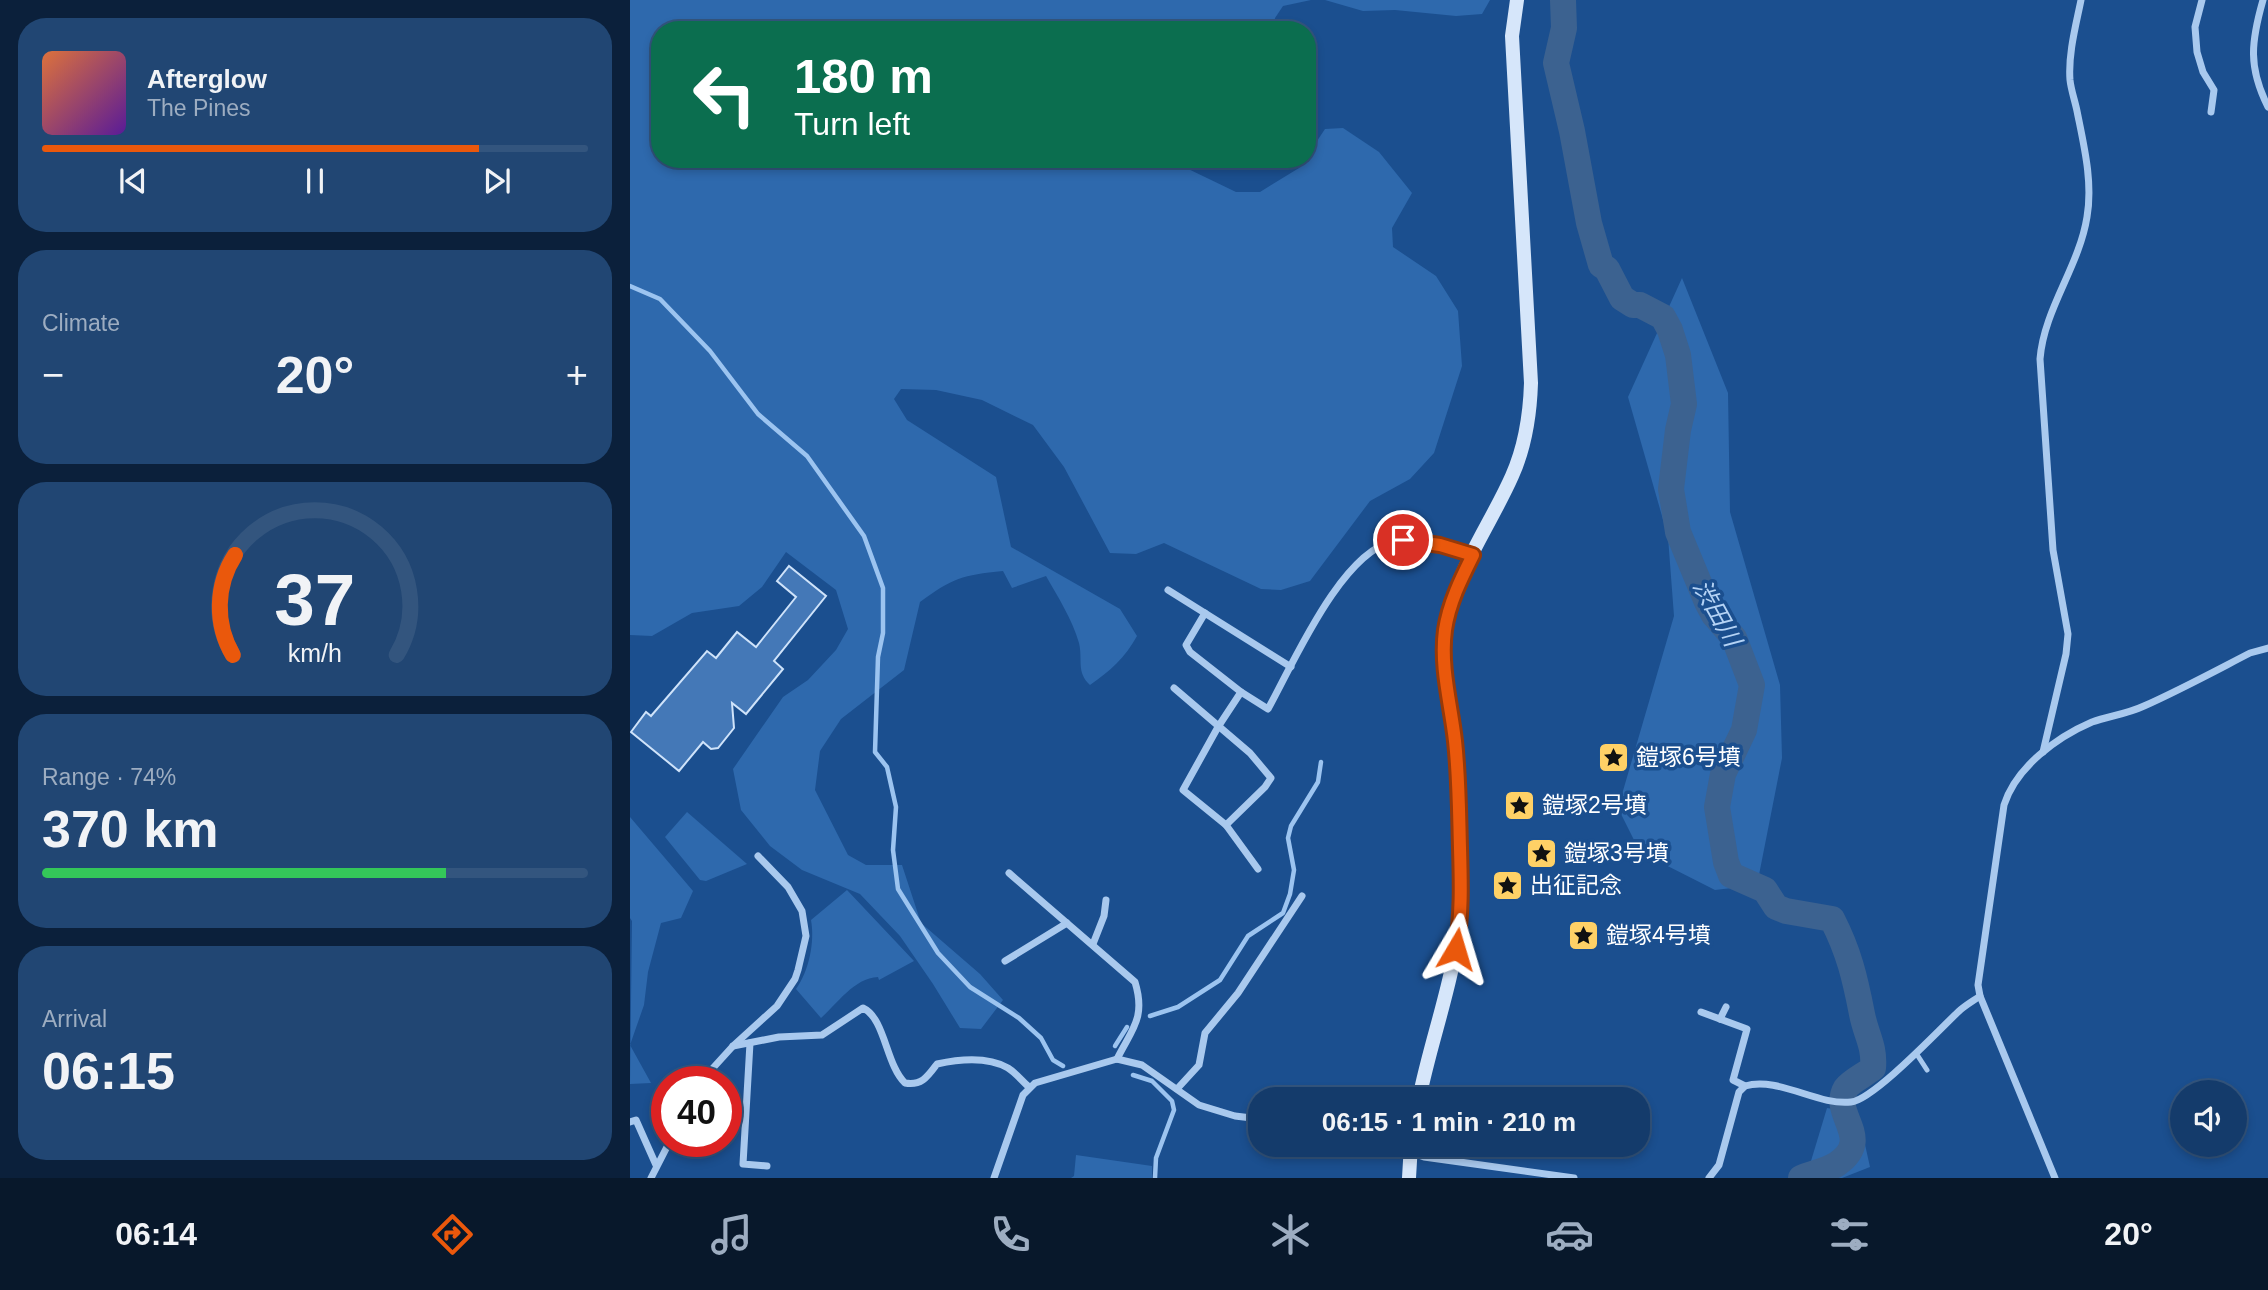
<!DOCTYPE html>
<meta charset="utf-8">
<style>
:root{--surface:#143b6b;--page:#214673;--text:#f1f3f6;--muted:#9dadc1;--line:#33557e;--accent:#ea580c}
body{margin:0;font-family:Arial,"Noto Sans JP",sans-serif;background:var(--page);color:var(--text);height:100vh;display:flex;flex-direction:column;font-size:26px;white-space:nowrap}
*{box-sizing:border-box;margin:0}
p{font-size:23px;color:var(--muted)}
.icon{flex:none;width:38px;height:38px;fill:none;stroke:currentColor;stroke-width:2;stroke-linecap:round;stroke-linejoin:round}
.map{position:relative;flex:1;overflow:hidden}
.details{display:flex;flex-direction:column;gap:18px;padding:18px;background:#0b203b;width:630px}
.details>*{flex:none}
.guide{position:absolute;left:21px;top:21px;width:665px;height:147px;border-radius:28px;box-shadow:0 4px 10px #0003,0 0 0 2px var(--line);background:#0b6e4f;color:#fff;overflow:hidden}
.tools{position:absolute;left:1540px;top:1080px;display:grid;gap:14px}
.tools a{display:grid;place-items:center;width:77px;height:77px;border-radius:50%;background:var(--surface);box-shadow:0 4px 10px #0003,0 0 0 2px var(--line);font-size:35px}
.speed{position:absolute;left:21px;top:1066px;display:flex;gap:14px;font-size:35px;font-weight:700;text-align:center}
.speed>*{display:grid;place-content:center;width:91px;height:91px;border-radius:50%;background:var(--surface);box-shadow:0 4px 10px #0003,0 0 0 2px var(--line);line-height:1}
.speed .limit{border:10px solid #d22;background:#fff;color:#111}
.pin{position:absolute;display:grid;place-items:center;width:60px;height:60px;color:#fff;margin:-30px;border:4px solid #fff;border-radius:50%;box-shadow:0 2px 7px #0007}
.me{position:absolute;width:77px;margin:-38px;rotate:7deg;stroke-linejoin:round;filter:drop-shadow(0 0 5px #0008)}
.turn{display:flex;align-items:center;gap:24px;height:147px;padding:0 28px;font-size:32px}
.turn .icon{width:91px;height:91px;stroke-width:2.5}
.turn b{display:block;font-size:49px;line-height:60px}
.big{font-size:52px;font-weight:700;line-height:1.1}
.details .tile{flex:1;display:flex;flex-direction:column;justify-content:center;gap:10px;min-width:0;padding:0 24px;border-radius:28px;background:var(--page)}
.details .dial{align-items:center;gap:0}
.dial svg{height:182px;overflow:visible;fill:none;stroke:var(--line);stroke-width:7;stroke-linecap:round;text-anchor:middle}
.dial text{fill:var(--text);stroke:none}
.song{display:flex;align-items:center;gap:21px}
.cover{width:84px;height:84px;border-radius:10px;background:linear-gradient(135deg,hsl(20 70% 55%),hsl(270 70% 35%))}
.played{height:7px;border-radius:4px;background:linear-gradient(90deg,var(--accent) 80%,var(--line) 80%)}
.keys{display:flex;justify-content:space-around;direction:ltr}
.heat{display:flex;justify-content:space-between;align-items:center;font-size:38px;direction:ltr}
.charge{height:10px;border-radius:5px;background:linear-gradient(90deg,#34c759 74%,var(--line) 0)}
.trip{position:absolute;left:618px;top:1087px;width:402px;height:70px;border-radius:28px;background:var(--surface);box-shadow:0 4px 10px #0003,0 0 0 2px var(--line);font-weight:700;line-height:70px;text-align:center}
.dock{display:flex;height:112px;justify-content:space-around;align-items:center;background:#08182b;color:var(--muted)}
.dock .icon{width:49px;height:49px}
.dock .on{color:var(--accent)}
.dock b{font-size:32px;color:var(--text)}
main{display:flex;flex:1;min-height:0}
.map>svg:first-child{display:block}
.green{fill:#2e69ad}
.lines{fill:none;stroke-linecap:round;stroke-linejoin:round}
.stream{stroke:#9cc4f0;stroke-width:4.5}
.river{stroke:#3c6290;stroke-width:26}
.building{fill:#4478b7;stroke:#cfe3fa;stroke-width:2}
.lane{stroke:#a9c9ee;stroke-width:5}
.street{stroke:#a9c9ee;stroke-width:7}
.secondary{stroke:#d6e6fa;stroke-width:14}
.route-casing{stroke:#983908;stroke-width:18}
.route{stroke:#ea580c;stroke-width:12}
.labels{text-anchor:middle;stroke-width:7;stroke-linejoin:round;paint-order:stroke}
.poi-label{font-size:23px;fill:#fff;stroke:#1b4f8f;text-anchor:start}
.water-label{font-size:24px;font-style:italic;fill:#b5d3f5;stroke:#1b4f8f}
</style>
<main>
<section class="details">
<div class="tile">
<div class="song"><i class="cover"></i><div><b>Afterglow</b><p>The Pines</p></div></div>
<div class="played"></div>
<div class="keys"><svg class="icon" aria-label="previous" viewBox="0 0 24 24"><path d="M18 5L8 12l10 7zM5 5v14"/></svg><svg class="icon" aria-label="pause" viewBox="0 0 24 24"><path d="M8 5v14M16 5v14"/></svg><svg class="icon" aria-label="next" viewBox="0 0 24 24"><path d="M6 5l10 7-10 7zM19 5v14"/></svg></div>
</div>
<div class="tile"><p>Climate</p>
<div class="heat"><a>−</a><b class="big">20°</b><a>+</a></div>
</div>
<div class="tile dial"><svg viewBox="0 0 100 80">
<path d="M14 69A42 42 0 1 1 86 69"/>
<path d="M14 69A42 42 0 0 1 15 25" stroke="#ea580c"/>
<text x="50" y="56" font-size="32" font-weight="700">37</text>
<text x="50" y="72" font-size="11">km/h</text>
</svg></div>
<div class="tile"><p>Range · 74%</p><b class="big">370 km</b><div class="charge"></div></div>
<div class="tile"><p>Arrival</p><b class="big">06:15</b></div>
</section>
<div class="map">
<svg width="1638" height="1178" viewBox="0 0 1638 1178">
<rect width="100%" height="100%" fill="#1b4f8f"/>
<g class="green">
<path d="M 0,0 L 681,0 L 653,6 L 645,18 L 643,30 L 599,30 L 590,23 L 559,28 L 557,30 L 30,30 L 30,159 L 545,159 L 550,165 L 606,192 L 630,192 L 669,168 L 675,159 L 677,159 L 677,156 L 695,129 L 713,128 L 749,152 L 782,193 L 762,228 L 763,247 L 806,276 L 828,311 L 832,366 L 804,453 L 780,479 L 740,501 L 680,581 L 651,590 L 631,589 L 534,543 L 506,554 L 480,553 L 434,467 L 403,425 L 352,400 L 306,390 L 271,389 L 264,399 L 277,420 L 366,477 L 381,547 L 490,609 L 507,636 C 495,658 480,671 460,685 C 446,672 453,660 449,643 C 442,619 428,597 416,576 L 382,588 L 373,571 C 332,575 323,578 290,602 L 274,670 L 211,719 L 190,751 L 185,790 L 218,855 L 236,865 L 272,865 L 291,923 L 350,974 L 373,1000 L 351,1029 L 330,1028 L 303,984 L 270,936 L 230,894 L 172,870 L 140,846 L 111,810 L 103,769 L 153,697 L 178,680 L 206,650 L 218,629 L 206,590 L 156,552 L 132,587 L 109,606 L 62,613 L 22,636 L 0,635 Z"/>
<path d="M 695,0 L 860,0 L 852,14 L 826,16 L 765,10 L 733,11 Z"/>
<path d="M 1052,278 L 1098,393 L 1100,512 L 1150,685 L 1152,758 L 1127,885 L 1085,890 L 1010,852 L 988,808 L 1044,616 L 1038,537 L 998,397 Z"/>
<path d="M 57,812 L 117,864 L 76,881 L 70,880 L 35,837 Z"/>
<path d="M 0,817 L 63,891 L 51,918 L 31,923 L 18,972 L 14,1005 L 0,1045 L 21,1083 L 0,1084 L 2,921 L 0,918 Z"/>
<path d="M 217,890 L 284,961 L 249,980 L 248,977 C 224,978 207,1004 191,1018 L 166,989 C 179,971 185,942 181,920 Z"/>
<path d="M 1197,1108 L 1228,1113 L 1240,1167 L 1212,1178 L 1185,1178 L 1181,1161 Z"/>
<path d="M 446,1155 L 522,1166 L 522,1178 L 441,1178 L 444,1176 Z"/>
</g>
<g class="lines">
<g class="stream">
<path d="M 0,286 L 30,299 L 80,351 L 128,414 L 177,456 L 234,536 L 253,588 L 253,633 L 248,657 L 245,752 L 257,767 L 266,807 L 263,850 L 268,889 L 308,953 L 340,987 L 389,1018 L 411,1038 L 423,1060 L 433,1066"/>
<path d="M 520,1016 L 548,1007 L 590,980 L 618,936 L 653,913 L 660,894 L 664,870 L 658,838 L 661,826 L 688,782 L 691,762"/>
<path d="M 485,1046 L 497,1027"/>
<path d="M 503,1075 L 522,1081 L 542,1101 L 544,1110 L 526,1158 L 525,1178"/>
</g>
<path class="river" d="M 933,0 L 934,28 L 926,63 L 942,131 L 959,223 L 971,265 L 977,269 L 992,298 L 1003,305 L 1010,305 L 1033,317 L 1040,330 L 1048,355 L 1054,404 L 1048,430 L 1041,489 L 1048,532 L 1077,602 L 1084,615 L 1104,638 L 1122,685 L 1114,730 L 1093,774 L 1087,807 L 1096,862 L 1101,875 L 1135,890 L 1146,907 L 1156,911 L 1202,919 C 1219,952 1225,978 1232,1014 C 1236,1035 1245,1046 1243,1068 C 1236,1074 1221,1081 1216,1088 C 1200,1115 1245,1138 1207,1164 C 1196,1171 1183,1173 1171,1178"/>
</g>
<path class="building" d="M 159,566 L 196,596 L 144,661 L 153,669 L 116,714 L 102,703 L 104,728 L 88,748 L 81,749 L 73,742 L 49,771 L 1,732 L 16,712 L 21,716 L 77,651 L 86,658 L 107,632 L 126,647 L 166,597 L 147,581 Z"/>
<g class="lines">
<path class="lane" d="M 1286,1053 L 1297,1070"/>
<g class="street">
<path d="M 1572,0 L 1565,27 L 1567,52 L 1573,72 L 1584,90 L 1581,112"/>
<path d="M 1633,0 C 1621,42 1618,67 1638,107"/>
<path d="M 538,590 L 661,667"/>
<path d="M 575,613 L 556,645 L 560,652 L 611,692 L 638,709 C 663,664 711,552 764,541 C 790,536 817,547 842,555"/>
<path d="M 544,688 L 620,753 L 641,778 L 635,787 L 596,825"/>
<path d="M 611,692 L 588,727 L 553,790 L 596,825 L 628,869"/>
<path d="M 1413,752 L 1436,654 L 1438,634 L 1423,550 L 1410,359 C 1414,309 1449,267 1457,217 C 1463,182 1454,146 1447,111 C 1445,101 1441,90 1440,80 C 1438,54 1446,25 1451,0"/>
<path d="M 379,873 L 505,982 C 516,1018 502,1029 487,1059"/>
<path d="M 463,944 L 474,916 L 476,900"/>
<path d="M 375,961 L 437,923"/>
<path d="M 1350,996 L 1425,1178"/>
<path d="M 1071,1012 L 1117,1029 L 1103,1080 L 1115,1086"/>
<path d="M 1090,1019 L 1096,1007"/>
<path d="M 120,1043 L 113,1164 L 137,1166"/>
<path d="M 103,1046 L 149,1037 L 192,1035 L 233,1008 C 255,1018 256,1065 275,1083 C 292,1086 298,1076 307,1064 C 330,1059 357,1056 378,1068 C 386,1073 392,1081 399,1087"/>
<path d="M 74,1082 L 83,1068 L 103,1046 L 147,1006 L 165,979 L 168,970 L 176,936 L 172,911 L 158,887 L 128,856"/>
<path d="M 547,1089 L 569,1065 L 575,1033 L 608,993 L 672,896"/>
<path d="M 0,1122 L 6,1120 L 26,1165"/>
<path d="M 760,1144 L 794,1157 L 944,1178"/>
<path d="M 21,1178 L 40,1141"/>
<path d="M 364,1178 L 393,1095 L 405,1083 L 487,1059 L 512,1065 L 569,1105 L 605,1116 L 630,1119"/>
<path d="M 1079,1178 L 1089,1165 L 1109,1092 L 1115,1086 C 1148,1076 1188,1106 1221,1102 C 1243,1100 1309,1030 1328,1012 C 1334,1006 1343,1001 1350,996 L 1348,985 L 1374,805 C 1386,767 1427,737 1462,722 C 1479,716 1497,714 1514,706 C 1550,690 1585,671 1620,653 L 1638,648"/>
</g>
<g class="secondary">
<path d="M 789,1099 C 803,1029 831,964 831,891 C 831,842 830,792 825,743 C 821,706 811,669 815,632 C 821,578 860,526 882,476 C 895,447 900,415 901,383 L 882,36 L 887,0"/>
<path d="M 779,1178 L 781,1144"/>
</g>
</g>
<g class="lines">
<defs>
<path id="route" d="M 773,540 L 810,545 L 843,555 C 831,579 819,603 815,630 C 810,667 821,705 825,741 C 829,777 829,812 830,848 C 831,882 832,916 826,949"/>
</defs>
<use href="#route" class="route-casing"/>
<use href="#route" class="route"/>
</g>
<defs>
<symbol id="sight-square" viewBox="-11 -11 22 22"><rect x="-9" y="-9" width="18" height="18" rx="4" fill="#ffd166" stroke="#1b4f8f"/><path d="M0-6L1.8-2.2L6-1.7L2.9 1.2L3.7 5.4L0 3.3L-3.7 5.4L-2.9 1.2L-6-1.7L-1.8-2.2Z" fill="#111"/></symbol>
</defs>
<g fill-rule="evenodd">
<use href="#sight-square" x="966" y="740" width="35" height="35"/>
<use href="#sight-square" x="872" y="788" width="35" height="35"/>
<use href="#sight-square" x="894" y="836" width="35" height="35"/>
<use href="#sight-square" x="860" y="868" width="35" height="35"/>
<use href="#sight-square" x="936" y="918" width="35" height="35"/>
</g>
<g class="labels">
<g class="poi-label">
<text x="1006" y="765">鎧塚6号墳</text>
<text x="912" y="813">鎧塚2号墳</text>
<text x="934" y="861">鎧塚3号墳</text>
<text x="900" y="893">出征記念</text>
<text x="976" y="943">鎧塚4号墳</text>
</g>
<g class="water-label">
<text transform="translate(1087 613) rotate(61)" y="8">渋田川</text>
</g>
</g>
</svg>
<div class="tools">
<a><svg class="icon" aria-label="sound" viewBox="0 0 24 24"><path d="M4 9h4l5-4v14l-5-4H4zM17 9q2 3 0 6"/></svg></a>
</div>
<div class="speed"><div class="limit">40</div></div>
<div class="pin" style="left:773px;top:540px;background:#d93025"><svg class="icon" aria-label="arrive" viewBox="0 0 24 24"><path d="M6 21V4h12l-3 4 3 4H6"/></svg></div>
<svg class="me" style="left:826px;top:949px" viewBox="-20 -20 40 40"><path d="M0-17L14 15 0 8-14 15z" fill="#ea580c" stroke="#fff" stroke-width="4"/></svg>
<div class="trip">06:15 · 1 min · 210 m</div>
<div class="guide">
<div class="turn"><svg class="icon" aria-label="left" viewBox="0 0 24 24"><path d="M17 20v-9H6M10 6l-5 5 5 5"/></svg><div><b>180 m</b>Turn left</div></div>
</div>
</div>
</main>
<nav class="dock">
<b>06:14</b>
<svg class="icon on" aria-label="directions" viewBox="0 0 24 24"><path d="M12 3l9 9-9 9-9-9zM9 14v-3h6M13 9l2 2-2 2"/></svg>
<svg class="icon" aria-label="music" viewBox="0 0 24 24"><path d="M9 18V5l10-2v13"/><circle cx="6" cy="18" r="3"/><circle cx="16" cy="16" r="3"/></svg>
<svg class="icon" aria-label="phone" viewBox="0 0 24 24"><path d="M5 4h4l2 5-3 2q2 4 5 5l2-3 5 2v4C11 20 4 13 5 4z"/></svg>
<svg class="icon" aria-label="climate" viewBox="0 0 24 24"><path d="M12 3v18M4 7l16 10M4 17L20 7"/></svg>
<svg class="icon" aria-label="car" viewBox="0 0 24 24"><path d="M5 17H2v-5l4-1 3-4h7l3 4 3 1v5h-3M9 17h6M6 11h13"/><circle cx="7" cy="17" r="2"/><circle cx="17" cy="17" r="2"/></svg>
<svg class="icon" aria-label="filters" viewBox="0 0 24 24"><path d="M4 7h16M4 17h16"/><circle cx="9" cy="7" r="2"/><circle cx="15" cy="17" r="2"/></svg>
<b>20°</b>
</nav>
